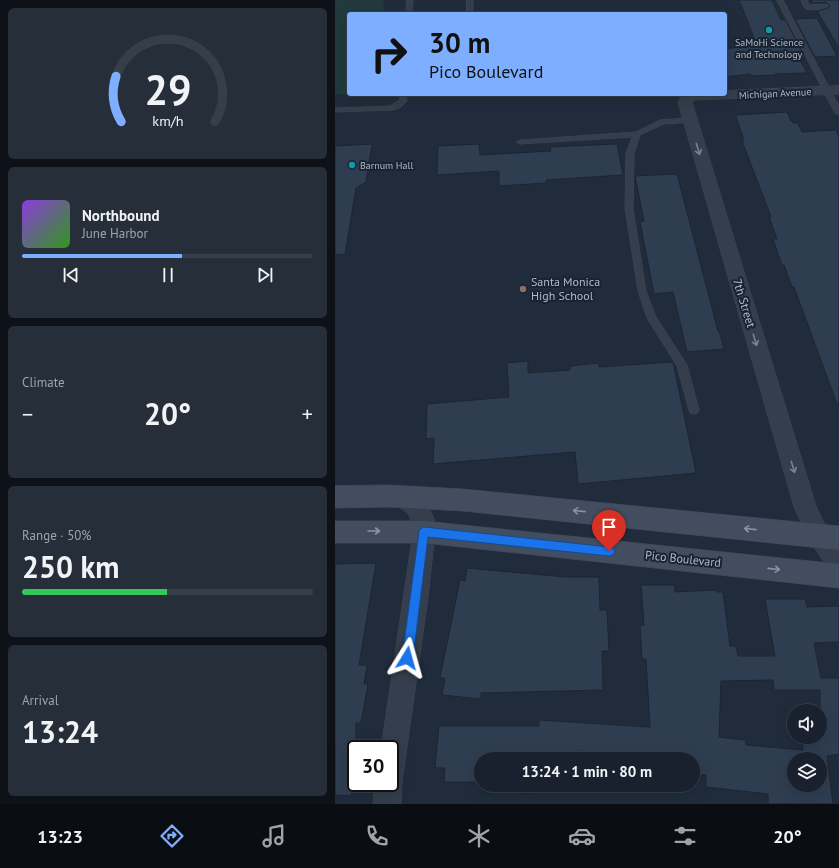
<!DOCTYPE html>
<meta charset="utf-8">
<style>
:root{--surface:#18212d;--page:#252e39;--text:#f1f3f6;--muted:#9fa3aa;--line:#363e49;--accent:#7eaeff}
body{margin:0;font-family:"PT Sans",sans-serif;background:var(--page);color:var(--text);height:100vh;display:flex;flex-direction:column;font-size:15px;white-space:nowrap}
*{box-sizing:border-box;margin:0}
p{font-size:13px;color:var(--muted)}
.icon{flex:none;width:22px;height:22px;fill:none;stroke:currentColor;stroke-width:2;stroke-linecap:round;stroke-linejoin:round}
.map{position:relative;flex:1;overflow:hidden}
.drawer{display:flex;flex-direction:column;gap:8px;padding:8px;background:#0d1219;width:335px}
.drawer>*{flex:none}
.banner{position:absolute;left:12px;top:12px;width:380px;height:84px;border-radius:4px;box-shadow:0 4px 16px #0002,0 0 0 1px var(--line);background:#7eaeff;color:#111;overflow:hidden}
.buttons{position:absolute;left:452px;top:704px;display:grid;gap:8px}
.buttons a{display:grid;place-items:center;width:40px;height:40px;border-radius:50%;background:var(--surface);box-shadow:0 4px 16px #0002,0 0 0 1px var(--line);font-size:20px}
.speed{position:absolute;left:12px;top:740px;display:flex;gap:8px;font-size:20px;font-weight:700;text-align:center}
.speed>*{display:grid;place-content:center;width:52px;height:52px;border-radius:50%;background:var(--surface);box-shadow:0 4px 16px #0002,0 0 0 1px var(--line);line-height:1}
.speed .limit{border:2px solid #111;border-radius:6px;background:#fff;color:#111}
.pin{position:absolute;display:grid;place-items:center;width:34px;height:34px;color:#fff;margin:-41px -17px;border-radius:50% 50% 50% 0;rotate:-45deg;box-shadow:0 0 4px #0007}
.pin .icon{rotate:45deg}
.me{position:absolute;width:44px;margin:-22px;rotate:8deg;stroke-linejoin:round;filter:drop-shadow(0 0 3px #0008)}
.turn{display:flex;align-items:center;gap:14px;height:84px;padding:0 16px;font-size:18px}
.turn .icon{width:52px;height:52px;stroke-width:2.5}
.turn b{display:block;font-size:28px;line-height:34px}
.big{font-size:30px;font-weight:800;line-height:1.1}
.drawer .widget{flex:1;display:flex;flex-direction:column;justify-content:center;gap:6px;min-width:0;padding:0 14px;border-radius:6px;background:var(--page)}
.drawer .dial{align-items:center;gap:0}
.dial svg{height:104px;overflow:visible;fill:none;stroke:var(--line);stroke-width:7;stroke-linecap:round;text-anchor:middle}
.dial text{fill:var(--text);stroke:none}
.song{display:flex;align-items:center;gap:12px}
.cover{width:48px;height:48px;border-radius:6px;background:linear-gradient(135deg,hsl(270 70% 55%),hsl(110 70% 35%))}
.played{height:4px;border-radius:2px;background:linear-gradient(90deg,var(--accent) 55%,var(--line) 55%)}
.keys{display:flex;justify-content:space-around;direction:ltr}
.heat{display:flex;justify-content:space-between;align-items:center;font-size:22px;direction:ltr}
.charge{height:6px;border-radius:3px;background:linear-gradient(90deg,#34c759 50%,var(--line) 0)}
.trip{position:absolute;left:139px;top:752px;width:226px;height:40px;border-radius:20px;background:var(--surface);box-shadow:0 4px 16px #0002,0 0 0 1px var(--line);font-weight:800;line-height:40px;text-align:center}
.menu{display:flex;height:64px;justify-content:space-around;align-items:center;background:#0a0d12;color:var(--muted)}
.menu .icon{width:28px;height:28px}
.menu .active{color:var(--accent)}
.menu b{font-size:18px;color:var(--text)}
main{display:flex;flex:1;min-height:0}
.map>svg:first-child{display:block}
.green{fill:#223a3d}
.building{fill:#2f3d51;stroke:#1c2533;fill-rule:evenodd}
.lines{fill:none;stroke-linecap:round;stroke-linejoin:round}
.lane-casing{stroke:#3d4755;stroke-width:1}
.street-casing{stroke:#3d4755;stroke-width:1}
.secondary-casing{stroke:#3d4755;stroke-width:1}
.lane{fill:#343e4c;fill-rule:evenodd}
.street{fill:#343e4c;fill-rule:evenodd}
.secondary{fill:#424d60;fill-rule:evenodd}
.oneway{stroke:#788290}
.oneway2{stroke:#8993a4}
.route{fill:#1a73e8;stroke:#114b97}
.culture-dot{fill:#0f9aa8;stroke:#1a2331;stroke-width:1.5}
.education-dot{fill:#8d6e63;stroke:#1a2331;stroke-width:1.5}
.labels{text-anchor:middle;stroke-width:4;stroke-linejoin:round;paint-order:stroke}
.far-poi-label{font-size:10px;fill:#afb9c8;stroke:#1a2331}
.far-street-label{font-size:10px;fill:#afb9c8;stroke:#1a2331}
.poi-label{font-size:12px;fill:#afb9c8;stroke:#1a2331;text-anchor:start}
.street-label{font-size:12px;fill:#afb9c8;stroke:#1a2331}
</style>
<main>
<section class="drawer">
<div class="widget dial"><svg viewBox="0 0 100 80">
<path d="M14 69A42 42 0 1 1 86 69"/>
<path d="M14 69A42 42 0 0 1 10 34" stroke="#7eaeff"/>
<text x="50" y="56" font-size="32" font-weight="700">29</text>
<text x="50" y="72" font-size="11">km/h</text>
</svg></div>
<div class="widget">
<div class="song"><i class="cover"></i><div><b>Northbound</b><p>June Harbor</p></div></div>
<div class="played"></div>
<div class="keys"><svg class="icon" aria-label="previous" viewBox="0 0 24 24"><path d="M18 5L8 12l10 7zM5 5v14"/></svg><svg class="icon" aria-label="pause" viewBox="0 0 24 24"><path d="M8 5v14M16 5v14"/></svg><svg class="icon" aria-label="next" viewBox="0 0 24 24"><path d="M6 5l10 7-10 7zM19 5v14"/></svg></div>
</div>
<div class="widget"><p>Climate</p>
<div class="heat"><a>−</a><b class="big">20°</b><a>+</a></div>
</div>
<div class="widget"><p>Range · 50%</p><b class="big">250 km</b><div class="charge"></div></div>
<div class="widget"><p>Arrival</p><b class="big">13:24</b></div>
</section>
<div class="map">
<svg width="504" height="804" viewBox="0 0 504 804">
<rect width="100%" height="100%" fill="#202c3c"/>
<path class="green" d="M 0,0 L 49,0 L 48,14 L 14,14 L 14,94 L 0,94 Z"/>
<g class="building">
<path d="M 404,0 L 437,0 L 446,20 L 450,19 L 470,58 L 464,58 L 472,73 L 440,74 L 441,75 L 416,76 L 415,74 L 390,77 L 390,49 L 422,45 Z"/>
<path d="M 476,0 L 504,0 L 504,48 L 482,11 L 493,8 L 495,6 L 491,2 L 478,3 Z"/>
<path d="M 482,18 L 502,56 L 480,57 L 460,19 Z"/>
<path d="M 452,112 L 456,121 L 457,121 L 458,123 L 463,123 L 467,132 L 501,130 L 504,137 L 504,403 L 502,404 L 459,287 L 457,287 L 449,265 L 447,265 L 438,239 L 442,239 L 434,217 L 436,217 L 407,141 L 409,140 L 401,117 L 401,115 Z"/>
<path d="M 37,144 L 31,182 L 21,188 L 10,255 L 0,254 L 0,146 Z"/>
<path d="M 144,144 L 145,155 L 216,151 L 215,147 L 282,144 L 288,175 L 211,180 L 211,183 L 164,186 L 164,171 L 102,175 L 103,146 Z"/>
<path d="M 342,174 L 383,331 L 384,330 L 389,349 L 352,352 L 338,292 L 319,294 L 305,222 L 309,221 L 300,176 Z"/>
<path d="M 193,361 L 193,373 L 235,370 L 235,366 L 263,363 L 264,367 L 338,362 L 361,473 L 243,484 L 240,452 L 98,464 L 99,438 L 91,439 L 92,404 L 174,397 L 172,363 Z"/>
<path d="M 41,563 L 24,665 L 32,665 L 29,684 L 33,684 L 26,723 L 21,723 L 21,763 L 16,796 L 0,795 L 0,564 Z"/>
<path d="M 132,568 L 231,577 L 264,577 L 265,610 L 272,610 L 274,651 L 267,651 L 268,690 L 146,693 L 146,699 L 107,695 L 110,678 L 105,678 L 125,580 L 130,581 Z"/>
<path d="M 306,585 L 339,585 L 340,592 L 381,590 L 381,592 L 388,592 L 395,646 L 401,646 L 403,656 L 440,656 L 430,599 L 470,599 L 472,607 L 504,606 L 504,642 L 479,643 L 486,678 L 504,678 L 504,754 L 492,756 L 498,804 L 433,804 L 433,794 L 371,787 L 371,775 L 358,774 L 358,759 L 278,759 L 278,753 L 243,751 L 243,759 L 146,759 L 146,782 L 109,782 L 110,768 L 100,768 L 104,726 L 204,726 L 204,720 L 315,727 L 311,659 L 307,659 L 305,625 L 309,625 ZM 438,680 L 439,690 L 485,690 L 485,737 L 467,737 L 468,750 L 411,745 L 410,740 L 384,737 L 386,681 ZM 459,759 L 485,759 L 485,785 L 459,785 Z"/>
<path d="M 176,785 L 200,785 L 199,794 L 175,792 Z"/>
</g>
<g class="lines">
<defs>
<g id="lane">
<path d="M 72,0 L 78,0 L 77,14 L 71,14 Z"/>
<rect x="132" y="0" width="6" height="14"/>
<path d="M 442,0 L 448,0 L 504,106 L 504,115 L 500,113 Z"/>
<path d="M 466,0 L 472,0 L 474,5 L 491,4 L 494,6 C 490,9 476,11 471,9 C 468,7 467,3 466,0 Z"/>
<path d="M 65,94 L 71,94 L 72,101 L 66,107 L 59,110 L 0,112 L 0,108 L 55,106 L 64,100 Z"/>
<path d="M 355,118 L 358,118 L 358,122 L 329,124 L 305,135 L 299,154 L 298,208 L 311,291 L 321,317 L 352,365 L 364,410 L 363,413 L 359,414 L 355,413 L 354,410 L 342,366 L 312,318 L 303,291 L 290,208 L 291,154 L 297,137 L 185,144 L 181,142 L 185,140 L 301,132 L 325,120 Z"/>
</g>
<g id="street">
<path d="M 504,86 L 504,94 L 360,100 L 357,102 L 481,506 L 492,529 L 504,545 L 504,575 L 496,572 L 476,543 L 459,507 L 343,102 L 347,95 L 351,94 L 390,94 L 390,91 Z"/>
<path d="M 67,487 L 81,493 L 92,503 L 99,519 L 100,532 L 93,598 L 67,782 L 66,804 L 38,804 L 40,783 L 55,783 L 55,749 L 46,749 L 78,532 C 76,504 64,515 56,497 L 59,490 Z"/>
</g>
<g id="secondary">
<path d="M 53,485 L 128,489 L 504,526 L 504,550 L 128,511 L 53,507 L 0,508 L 0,486 Z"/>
<path d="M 0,521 L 89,521 L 504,564 L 504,588 L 89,543 L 0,543 Z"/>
</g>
</defs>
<use href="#lane" class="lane-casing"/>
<use href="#street" class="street-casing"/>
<use href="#secondary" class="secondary-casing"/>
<use href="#lane" class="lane"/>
<use href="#street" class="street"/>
<use href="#secondary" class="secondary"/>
</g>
<defs><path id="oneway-shaft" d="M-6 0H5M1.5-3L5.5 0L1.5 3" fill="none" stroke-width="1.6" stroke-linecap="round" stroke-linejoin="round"/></defs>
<g class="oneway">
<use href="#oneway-shaft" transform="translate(363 149) rotate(73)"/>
<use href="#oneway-shaft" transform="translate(420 340) rotate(73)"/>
<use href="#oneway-shaft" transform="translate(458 467) rotate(73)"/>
</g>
<g class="oneway2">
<use href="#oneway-shaft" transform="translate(244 511) rotate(-174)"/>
<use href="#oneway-shaft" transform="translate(415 529) rotate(-174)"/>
<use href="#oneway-shaft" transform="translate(39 531)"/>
<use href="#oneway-shaft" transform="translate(439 569) rotate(6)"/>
</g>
<path class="route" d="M 89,527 L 274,547 L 278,548 L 280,551 L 278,555 L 274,556 L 93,537 L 78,658 L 76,662 L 72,664 L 68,662 L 67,658 L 84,532 L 85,529 Z"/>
<g class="culture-dot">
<circle cx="434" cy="30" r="4"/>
<circle cx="17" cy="165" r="4"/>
</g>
<circle class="education-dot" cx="188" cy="289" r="4"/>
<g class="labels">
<g class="far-poi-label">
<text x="434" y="46">SaMoHi Science<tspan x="434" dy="12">and Technology</tspan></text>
<text x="25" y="169" text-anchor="start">Barnum Hall</text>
</g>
<g class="far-street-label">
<text transform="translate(440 93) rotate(-3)" y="4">Michigan Avenue</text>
</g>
<g class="poi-label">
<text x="196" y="286">Santa Monica<tspan x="196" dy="14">High School</tspan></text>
</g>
<g class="street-label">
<text transform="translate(409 303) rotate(73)" y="4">7th Street</text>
<text transform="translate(348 559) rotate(6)" y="4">Pico Boulevard</text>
</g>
</g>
</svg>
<div class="buttons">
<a><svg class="icon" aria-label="sound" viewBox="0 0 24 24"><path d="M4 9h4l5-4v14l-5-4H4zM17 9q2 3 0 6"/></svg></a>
<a><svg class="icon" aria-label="layers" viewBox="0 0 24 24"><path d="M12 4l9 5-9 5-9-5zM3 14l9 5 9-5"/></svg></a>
</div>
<div class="speed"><div class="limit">30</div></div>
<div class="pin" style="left:274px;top:551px;background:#d93025"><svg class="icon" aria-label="arrive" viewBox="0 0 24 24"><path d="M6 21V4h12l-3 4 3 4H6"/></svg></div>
<svg class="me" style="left:72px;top:658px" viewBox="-20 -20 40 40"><path d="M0-17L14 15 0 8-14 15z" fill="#1a73e8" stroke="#fff" stroke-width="4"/></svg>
<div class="trip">13:24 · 1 min · 80 m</div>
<div class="banner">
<div class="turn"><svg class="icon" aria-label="right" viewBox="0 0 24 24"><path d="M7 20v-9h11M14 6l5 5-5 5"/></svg><div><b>30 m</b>Pico Boulevard</div></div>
</div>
</div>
</main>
<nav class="menu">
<b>13:23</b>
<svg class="icon active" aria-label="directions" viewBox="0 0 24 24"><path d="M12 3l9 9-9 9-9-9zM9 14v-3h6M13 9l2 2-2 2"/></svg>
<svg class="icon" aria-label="music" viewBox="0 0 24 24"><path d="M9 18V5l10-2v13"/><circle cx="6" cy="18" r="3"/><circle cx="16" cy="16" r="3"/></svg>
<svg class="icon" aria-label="phone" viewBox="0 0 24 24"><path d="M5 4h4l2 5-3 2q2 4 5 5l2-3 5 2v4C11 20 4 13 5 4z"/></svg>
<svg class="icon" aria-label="climate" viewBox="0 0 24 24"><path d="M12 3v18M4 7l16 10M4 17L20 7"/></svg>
<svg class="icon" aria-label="car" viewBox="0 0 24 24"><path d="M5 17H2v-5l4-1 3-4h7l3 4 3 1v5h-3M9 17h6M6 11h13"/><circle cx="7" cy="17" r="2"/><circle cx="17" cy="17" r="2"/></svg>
<svg class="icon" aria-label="filters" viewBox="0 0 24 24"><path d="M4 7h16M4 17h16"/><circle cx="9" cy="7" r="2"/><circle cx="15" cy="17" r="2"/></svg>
<b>20°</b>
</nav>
